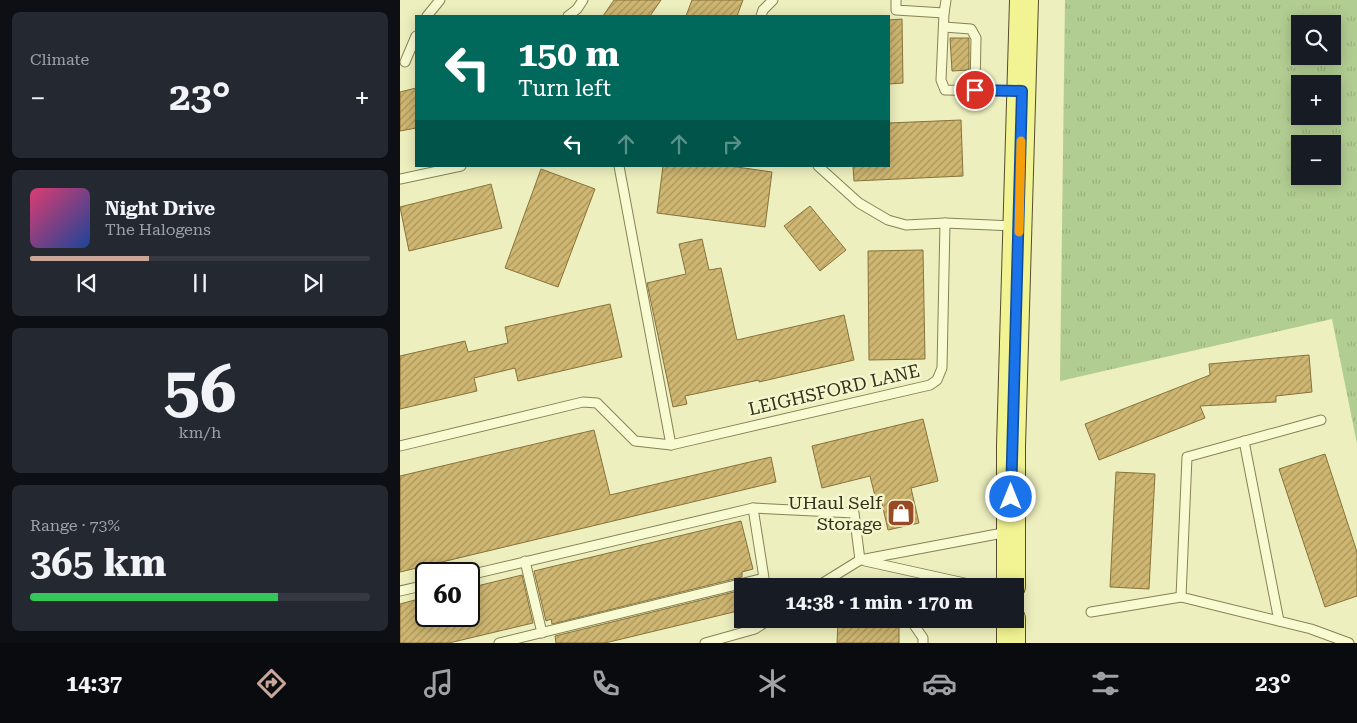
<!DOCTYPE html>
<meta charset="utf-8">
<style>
:root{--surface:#171b24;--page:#242831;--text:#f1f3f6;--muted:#9ea1a6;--line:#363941;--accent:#c9a798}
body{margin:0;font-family:"Roboto Serif",serif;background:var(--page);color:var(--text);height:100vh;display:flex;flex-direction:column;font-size:19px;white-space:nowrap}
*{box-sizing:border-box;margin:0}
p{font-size:16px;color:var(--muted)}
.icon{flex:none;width:28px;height:28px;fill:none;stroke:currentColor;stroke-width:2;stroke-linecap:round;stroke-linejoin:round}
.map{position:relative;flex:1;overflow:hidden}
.panel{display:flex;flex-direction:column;gap:12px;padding:12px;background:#0d0f14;width:400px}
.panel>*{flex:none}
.guide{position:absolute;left:15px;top:15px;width:475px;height:152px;border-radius:0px;box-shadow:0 2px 12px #0003;background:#00695c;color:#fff;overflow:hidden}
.controls{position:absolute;left:891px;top:15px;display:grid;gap:10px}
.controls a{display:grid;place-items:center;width:50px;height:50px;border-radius:0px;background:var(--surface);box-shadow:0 2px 12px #0003;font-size:25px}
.speed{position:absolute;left:15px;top:562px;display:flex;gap:10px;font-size:25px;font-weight:700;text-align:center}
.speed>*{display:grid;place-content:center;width:65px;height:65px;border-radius:50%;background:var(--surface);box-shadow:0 2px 12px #0003;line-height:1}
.speed .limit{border:2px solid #111;border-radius:8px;background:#fff;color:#111}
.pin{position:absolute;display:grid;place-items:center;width:42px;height:42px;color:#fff;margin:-21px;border:2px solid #fff;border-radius:50%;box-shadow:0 1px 5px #0007}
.me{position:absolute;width:55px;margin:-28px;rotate:0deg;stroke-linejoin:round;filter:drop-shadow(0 0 4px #0008)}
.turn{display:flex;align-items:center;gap:18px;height:105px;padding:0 20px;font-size:22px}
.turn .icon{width:65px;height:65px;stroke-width:2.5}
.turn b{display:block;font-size:35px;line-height:42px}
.lanes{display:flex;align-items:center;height:48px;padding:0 20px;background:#0003;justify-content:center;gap:25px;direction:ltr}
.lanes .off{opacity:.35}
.big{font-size:38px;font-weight:700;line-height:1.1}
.panel .card{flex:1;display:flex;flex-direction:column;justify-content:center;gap:8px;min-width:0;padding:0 18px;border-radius:8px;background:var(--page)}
.panel .dial{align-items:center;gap:0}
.dial b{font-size:65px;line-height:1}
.song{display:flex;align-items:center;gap:15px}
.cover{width:60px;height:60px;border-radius:8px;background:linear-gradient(135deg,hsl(340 70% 55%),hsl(220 70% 35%))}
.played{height:5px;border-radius:2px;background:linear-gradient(90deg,var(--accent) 35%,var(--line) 35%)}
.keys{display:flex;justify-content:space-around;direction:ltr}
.heat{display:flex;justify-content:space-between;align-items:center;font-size:28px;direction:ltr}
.charge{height:8px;border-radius:4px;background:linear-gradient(90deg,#34c759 73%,var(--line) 0)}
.trip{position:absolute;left:334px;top:578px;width:290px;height:50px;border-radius:0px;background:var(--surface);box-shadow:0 2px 12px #0003;font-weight:700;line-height:50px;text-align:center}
.menu{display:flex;height:80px;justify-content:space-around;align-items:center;background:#090b0e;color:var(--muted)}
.menu .icon{width:35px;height:35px}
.menu .active{color:var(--accent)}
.menu b{font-size:22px;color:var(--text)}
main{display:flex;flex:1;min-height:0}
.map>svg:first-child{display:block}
.grass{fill:url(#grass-tufts);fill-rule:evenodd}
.building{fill:url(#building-hatch);stroke:#87733b}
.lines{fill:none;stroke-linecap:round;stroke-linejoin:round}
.service-casing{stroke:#888156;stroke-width:11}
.primary-casing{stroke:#554c2b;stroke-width:30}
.service{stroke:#f8fad1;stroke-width:9}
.primary{stroke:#f2f493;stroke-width:28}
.route-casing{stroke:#114b97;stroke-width:12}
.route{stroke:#1a73e8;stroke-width:9}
.slow{stroke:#f59e0b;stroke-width:9}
.labels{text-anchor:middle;stroke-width:5;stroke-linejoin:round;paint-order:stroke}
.street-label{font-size:18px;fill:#36311b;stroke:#f4f6ce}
.poi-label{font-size:18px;fill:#36311b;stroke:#f4f6ce;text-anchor:end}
</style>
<main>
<section class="panel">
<div class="card"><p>Climate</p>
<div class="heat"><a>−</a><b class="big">23°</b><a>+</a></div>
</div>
<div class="card">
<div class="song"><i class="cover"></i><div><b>Night Drive</b><p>The Halogens</p></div></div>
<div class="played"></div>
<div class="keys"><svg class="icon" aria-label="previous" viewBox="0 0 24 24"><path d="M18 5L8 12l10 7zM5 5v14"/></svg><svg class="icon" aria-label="pause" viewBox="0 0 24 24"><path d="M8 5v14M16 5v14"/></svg><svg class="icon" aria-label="next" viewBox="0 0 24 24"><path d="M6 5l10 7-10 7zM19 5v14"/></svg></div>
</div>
<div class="card dial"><b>56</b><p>km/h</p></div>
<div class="card"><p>Range · 73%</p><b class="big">365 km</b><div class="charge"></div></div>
</section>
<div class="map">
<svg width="957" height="643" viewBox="0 0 957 643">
<defs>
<pattern id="grass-tufts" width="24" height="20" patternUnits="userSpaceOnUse" patternTransform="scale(1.25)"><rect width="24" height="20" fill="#b2cd92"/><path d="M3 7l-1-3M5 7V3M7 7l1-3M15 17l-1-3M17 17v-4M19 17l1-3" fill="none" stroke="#9ab07d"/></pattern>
<pattern id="building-hatch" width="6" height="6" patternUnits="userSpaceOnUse" patternTransform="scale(1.25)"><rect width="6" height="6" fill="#cfb772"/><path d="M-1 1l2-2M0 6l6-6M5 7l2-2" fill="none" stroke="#a9955d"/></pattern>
</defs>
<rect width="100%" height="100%" fill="#edefbe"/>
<path class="grass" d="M 665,0 L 957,0 L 957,444 L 932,319 L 660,381 ZM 900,24 L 932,24 L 932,56 L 900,56 ZM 900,84 L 932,84 L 932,116 L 900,116 ZM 900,144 L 932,144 L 932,176 L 900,176 Z"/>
<g class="building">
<path d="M 214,0 L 261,0 L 250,16 L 203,16 Z"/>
<path d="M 292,0 L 343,0 L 337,16 L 286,16 Z"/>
<path d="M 502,19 L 503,83 L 489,84 L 489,20 Z"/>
<path d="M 550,38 L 569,38 L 569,70 L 552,71 Z"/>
<path d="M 16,88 L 16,128 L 0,131 L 0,92 Z"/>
<path d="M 561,120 L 563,176 L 454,181 L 453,166 L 489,166 L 489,123 Z"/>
<path d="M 263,166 L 330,166 L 372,172 L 365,227 L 257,213 Z"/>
<path d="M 141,169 L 195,189 L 158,287 L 105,268 Z"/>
<path d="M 91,184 L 102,228 L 9,251 L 0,207 Z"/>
<path d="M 410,206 L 446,250 L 420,271 L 384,226 Z"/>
<path d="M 302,239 L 309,270 L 321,268 L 337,340 L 444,315 L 454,360 L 359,382 L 359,380 L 285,396 L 287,404 L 273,407 L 247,283 L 286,274 L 279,244 Z"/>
<path d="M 523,250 L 525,359 L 469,360 L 468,251 Z"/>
<path d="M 210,304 L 222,357 L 118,381 L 115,368 L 74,378 L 77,391 L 0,409 L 0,356 L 65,341 L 68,352 L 108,343 L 105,327 Z"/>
<path d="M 909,355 L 912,392 L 876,396 L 876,402 L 800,406 L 805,418 L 699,460 L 685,424 L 810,375 L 809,364 Z"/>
<path d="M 523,419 L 538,481 L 511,488 L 519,523 L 488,530 L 480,495 L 475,496 L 470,476 L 422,488 L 412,446 Z"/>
<path d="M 194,430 L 210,495 L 371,457 L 376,482 L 0,572 L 0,476 Z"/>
<path d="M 925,454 L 957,552 L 957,596 L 925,607 L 879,469 Z"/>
<path d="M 716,472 L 755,474 L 749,589 L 710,587 Z"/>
<path d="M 341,521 L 353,569 L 342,572 L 342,577 L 152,624 L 151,619 L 146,621 L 134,571 Z"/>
<path d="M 122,575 L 133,623 L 49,643 L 0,643 L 0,604 L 26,597 L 26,616 L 69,616 L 69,588 Z"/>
<path d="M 342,590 L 342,610 L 205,643 L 156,643 L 155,636 Z"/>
<path d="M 438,623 L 499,624 L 499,643 L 437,643 Z"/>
</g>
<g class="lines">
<defs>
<g id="service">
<path d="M 496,0 L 496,10 L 544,13 L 546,0"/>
<path d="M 544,13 L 541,80 L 545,90 L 619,91"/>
<path d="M 27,16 L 40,0"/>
<path d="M 168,16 L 177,9 L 183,0"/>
<path d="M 361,16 L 363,10 L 373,0"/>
<path d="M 544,27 L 571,29 L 576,38 L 575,90"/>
<path d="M 5,62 L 16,36"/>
<path d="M 219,166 L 271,445 L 530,385 L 537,380 L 542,368 L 545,223"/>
<path d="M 418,166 L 459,203 L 488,220 L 506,225 L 545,223 L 614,226"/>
<path d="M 0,179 L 61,166"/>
<path d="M 844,441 L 879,621"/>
<path d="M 0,446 L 183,402 L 197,403 L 235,441 L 271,445"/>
<path d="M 353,508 L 454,513 L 460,560"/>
<path d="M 125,561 L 142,633"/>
<path d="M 465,561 L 578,586"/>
<path d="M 69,575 L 353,508 L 364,578 L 99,643"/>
<path d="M 418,586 L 460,560 L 608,532"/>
<path d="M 0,591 L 26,585"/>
<path d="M 781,597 L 787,457 L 921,420"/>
<path d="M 691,612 L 781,597 L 911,629 L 949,643"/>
<path d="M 510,619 L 523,638 L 523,643"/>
<path d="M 305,643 L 355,629 L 370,619"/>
</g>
<g id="primary">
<path d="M 611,586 L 611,446 L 624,0"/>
<path d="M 611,643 L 611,619"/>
</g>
</defs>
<use href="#service" class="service-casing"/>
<use href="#primary" class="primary-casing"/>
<use href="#service" class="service"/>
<use href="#primary" class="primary"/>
</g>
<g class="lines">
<defs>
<path id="route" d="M 575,90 L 622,91 L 611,497"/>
</defs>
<use href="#route" class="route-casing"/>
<use href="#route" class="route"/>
<path class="slow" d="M 619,232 L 621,141"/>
</g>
<defs>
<symbol id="shop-square" viewBox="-11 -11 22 22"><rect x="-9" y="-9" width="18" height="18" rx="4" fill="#984a24" stroke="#f4f6ce"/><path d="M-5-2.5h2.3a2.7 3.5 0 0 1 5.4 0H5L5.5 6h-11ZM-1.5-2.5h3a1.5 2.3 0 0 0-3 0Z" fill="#fff"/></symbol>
</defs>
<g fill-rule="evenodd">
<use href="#shop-square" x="485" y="497" width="32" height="32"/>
</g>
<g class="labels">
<g class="street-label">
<text transform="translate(434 390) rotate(-13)" y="6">LEIGHSFORD LANE</text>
</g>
<g class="poi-label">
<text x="482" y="509">UHaul Self<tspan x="482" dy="21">Storage</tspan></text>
</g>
</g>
</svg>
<div class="controls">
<a><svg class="icon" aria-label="search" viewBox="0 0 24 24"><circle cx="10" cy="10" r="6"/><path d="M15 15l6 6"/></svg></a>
<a>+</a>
<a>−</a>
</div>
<div class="speed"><div class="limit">60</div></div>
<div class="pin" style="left:575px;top:90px;background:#d93025"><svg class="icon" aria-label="arrive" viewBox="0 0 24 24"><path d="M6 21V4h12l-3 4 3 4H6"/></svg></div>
<svg class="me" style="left:611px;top:497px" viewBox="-20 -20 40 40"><circle r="17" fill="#1a73e8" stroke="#fff" stroke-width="3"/><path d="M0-11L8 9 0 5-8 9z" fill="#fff"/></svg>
<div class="trip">14:38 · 1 min · 170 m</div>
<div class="guide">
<div class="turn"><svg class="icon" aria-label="left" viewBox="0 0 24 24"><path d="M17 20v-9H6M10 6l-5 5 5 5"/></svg><div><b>150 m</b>Turn left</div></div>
<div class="lanes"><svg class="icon" aria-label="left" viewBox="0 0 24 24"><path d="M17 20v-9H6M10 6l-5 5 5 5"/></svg><svg class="icon off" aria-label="ahead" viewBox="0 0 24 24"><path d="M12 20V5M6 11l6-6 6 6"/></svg><svg class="icon off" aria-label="ahead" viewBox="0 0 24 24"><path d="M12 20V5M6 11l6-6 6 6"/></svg><svg class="icon off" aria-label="right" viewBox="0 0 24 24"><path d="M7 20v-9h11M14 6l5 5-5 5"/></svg></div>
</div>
</div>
</main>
<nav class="menu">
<b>14:37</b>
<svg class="icon active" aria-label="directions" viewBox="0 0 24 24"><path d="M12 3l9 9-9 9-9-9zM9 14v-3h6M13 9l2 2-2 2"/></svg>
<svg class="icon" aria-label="music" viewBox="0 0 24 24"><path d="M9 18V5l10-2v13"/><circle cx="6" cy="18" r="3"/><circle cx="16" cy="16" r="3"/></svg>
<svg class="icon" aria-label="phone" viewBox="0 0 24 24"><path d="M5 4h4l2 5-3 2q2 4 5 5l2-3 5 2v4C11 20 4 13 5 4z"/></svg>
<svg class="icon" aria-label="climate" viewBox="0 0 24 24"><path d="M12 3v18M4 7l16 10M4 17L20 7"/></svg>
<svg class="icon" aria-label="car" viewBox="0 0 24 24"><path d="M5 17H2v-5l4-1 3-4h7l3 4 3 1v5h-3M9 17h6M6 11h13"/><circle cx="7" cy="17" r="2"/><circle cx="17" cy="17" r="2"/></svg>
<svg class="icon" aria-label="filters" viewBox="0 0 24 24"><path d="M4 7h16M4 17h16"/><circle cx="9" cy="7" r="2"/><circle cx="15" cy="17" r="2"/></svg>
<b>23°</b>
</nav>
